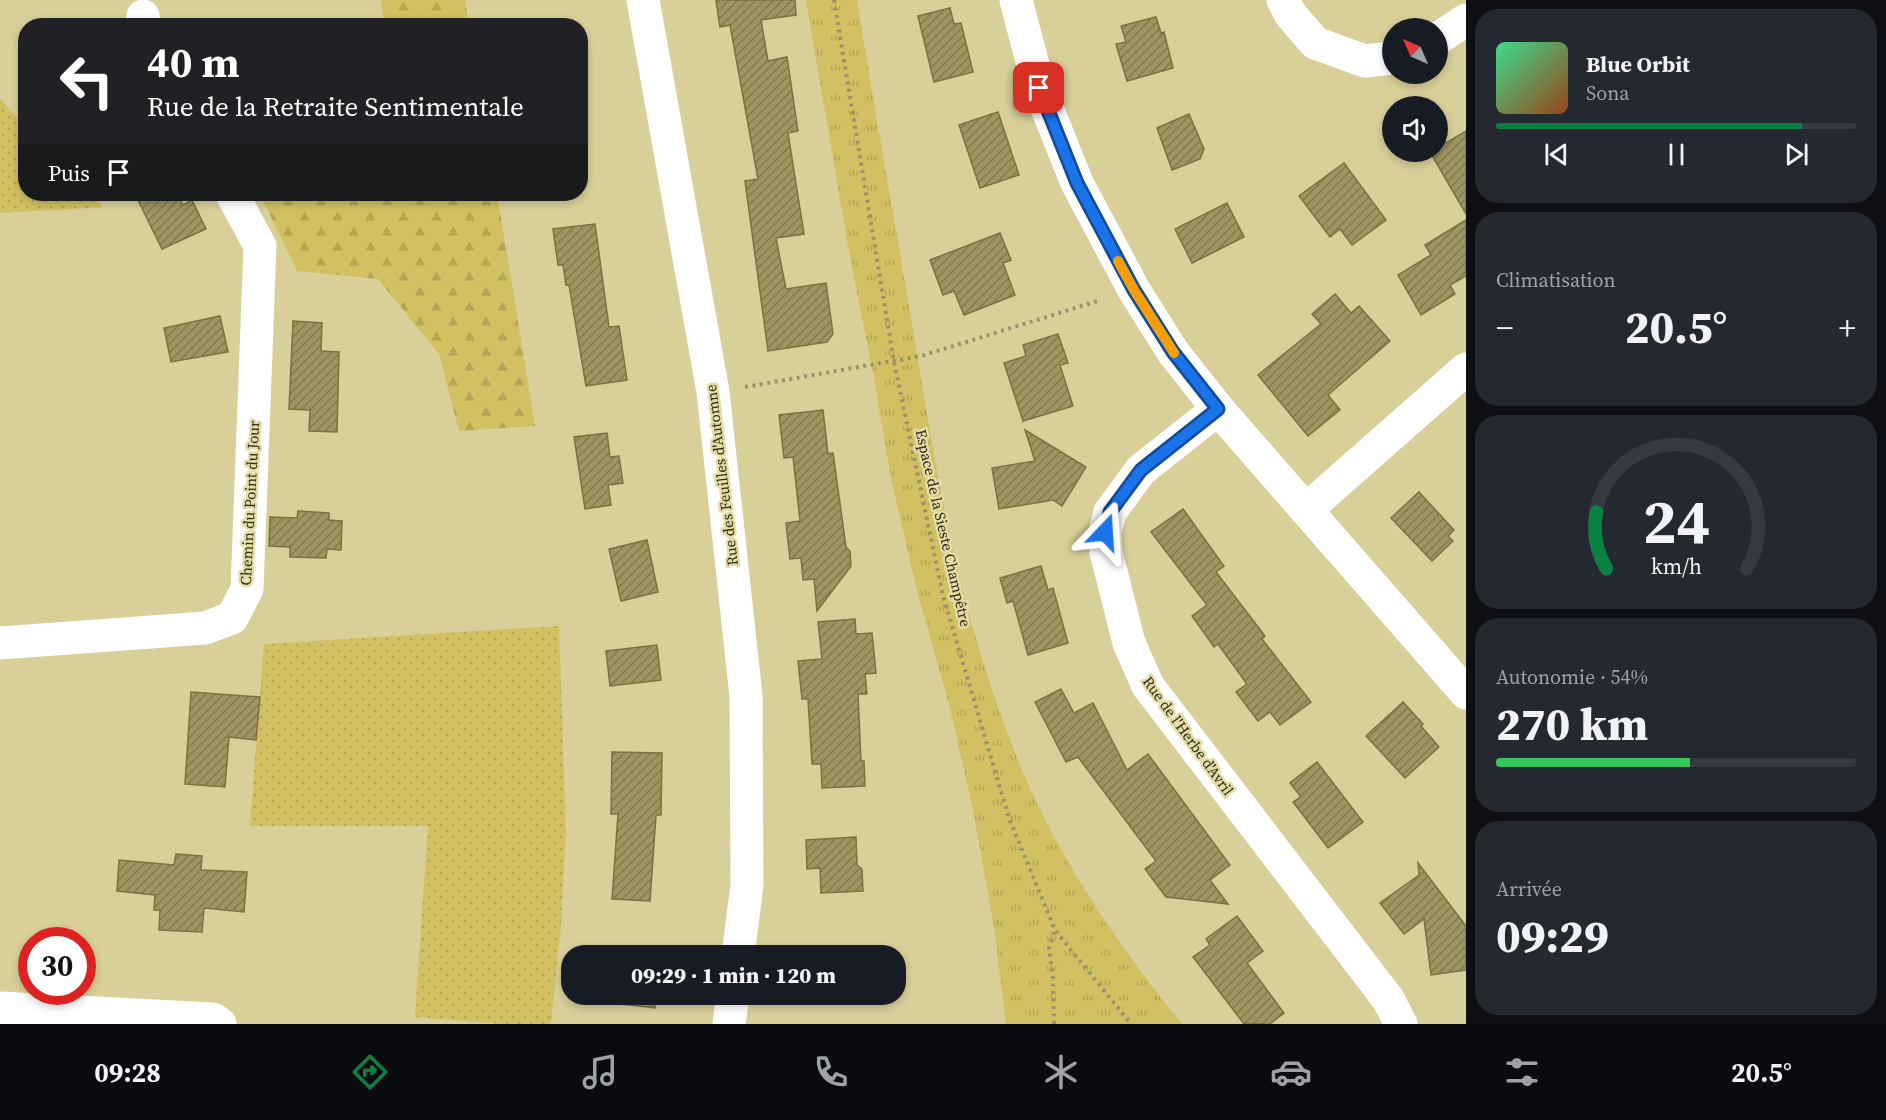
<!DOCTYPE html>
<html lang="fr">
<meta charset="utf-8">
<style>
:root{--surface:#171b24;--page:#242831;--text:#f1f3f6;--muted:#9ea1a6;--line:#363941;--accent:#0b8043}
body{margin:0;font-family:"Source Serif 4",serif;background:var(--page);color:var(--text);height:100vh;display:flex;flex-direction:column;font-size:22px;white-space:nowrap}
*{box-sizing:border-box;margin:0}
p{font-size:20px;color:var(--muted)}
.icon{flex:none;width:33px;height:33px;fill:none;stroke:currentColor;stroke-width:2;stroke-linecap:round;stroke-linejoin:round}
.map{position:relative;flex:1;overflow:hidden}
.details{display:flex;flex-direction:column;gap:9px;padding:9px;background:#0d0f14;width:420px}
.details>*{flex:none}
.banner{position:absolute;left:18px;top:18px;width:570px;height:183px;border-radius:24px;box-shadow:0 3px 9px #0003;background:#202124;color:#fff;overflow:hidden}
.needle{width:39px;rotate:315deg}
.fabs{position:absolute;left:1382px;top:18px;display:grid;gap:12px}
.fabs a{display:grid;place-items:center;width:66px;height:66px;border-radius:50%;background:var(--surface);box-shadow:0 3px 9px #0003;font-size:30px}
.speed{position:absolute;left:18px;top:927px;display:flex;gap:12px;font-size:30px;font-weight:700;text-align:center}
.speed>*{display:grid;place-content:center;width:78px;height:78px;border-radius:50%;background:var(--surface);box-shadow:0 3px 9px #0003;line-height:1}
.speed .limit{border:9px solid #d22;background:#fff;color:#111}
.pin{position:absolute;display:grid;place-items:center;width:51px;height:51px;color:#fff;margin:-26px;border-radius:12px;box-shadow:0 3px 9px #0006}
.me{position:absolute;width:66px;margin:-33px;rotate:20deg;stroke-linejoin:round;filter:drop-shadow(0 0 4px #0008)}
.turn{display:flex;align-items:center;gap:21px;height:126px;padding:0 30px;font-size:27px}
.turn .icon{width:78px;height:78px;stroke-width:2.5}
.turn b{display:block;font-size:42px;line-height:51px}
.then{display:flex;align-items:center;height:57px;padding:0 30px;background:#0003;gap:12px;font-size:22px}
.big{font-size:45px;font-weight:800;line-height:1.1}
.details .widget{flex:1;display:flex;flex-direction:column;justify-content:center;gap:9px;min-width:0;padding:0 21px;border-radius:24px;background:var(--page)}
.details .dial{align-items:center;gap:0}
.dial svg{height:156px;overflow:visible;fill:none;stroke:var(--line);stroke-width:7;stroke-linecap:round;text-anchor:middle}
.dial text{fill:var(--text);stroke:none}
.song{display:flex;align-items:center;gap:18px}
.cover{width:72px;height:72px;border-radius:9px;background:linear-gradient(135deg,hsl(150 70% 55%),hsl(20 70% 35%))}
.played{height:6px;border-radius:3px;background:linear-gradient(90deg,var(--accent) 85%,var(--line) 85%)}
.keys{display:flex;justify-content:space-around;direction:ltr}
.heat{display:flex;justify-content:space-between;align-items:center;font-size:33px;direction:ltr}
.charge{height:9px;border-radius:4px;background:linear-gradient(90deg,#34c759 54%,var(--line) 0)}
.trip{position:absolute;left:561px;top:945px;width:345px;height:60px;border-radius:24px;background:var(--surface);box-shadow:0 3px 9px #0003;font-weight:800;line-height:60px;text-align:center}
.tabs{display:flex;height:96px;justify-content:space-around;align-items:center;background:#090b0e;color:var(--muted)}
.tabs .icon{width:42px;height:42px}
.tabs .current{color:var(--accent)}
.tabs b{font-size:27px;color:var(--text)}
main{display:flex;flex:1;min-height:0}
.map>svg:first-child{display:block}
.grass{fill:url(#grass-dots)}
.forest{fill:url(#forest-firs)}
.park{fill:url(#park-tufts)}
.building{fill:url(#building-hatch);stroke:#7a723f;stroke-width:1.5}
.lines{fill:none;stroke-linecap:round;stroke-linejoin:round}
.path{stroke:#9a9269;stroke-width:4;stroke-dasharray:3 4.5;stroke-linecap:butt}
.minor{stroke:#fff;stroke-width:33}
.route-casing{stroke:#114b97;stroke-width:15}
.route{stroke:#1a73e8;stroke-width:10}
.slow{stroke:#f59e0b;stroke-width:10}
.labels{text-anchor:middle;stroke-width:5;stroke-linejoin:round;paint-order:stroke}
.street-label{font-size:15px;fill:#2e2a15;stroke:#e5dca6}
</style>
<main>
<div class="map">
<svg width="1466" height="1024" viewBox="0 0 1466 1024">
<defs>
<pattern id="grass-dots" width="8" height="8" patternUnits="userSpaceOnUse" patternTransform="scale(1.5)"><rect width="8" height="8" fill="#d1c162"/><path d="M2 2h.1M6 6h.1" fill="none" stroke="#b4a654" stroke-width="1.8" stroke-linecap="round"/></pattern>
<pattern id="forest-firs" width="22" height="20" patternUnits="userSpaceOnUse" patternTransform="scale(1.5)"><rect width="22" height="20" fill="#d1c162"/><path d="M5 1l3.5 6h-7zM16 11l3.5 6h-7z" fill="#b4a654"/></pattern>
<pattern id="park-tufts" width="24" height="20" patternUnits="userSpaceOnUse" patternTransform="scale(1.5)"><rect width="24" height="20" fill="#d1c162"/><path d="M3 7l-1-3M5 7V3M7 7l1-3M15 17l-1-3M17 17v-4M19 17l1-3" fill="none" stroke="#b4a654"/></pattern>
<pattern id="building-hatch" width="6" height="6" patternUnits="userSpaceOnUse" patternTransform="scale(1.5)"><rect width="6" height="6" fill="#9e9561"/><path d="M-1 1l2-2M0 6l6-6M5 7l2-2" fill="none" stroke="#817a4f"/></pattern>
</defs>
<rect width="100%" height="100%" fill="#d8cf99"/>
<g class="grass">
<path d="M 0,99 L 25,126 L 26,194 L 90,194 L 103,207 L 0,213 Z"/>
<path d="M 559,626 L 566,831 L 561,925 L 551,1024 L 501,1024 L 415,1017 L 428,826 L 250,826 L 264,644 Z"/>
</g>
<g class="forest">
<path d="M 381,0 L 465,0 L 469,25 L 385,25 Z"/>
<path d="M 260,194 L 497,194 L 535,426 L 459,431 L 439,354 L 378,279 L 297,271 Z"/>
</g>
<path class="park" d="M 806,0 L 857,0 C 875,112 895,223 914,335 C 927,414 939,494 958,572 C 974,639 996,706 1022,770 C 1060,860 1120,948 1182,1024 L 1006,1024 L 994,927 L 973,810 L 950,708 L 918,594 L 891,479 L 873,373 L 849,252 Z"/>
<g class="building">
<path d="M 716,0 L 795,0 L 796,15 L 761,20 L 768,61 L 787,57 L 798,131 L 788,133 L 804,234 L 776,238 L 786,289 L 826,283 L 833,334 L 827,342 L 768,351 L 745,181 L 758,179 L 730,25 L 720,27 Z"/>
<path d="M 950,8 L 954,24 L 961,23 L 973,72 L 934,82 L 918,16 Z"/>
<path d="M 1156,17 L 1161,33 L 1164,32 L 1173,68 L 1127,81 L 1116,44 L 1126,42 L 1121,26 Z"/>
<path d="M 998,112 L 1019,175 L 980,188 L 959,125 Z"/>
<path d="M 1189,114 L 1204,149 L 1200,159 L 1172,170 L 1157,128 Z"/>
<path d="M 1466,131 L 1466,214 L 1430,152 L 1437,152 L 1437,148 Z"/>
<path d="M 1344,163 L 1386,220 L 1352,245 L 1340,229 L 1330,237 L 1299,196 Z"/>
<path d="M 135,194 L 177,194 L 183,205 L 192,200 L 206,229 L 162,249 Z"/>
<path d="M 1227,203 L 1244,237 L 1192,263 L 1175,229 Z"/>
<path d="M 1466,220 L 1466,276 L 1450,285 L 1455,294 L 1421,315 L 1398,275 L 1431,255 L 1425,245 Z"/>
<path d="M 595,224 L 609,327 L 619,326 L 627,380 L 586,386 L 569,285 L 566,285 L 563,265 L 558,265 L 553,229 Z"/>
<path d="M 1000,233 L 1011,260 L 1003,263 L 1015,295 L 964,315 L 954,291 L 943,295 L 930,260 Z"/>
<path d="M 1335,294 L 1351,313 L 1359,306 L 1390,341 L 1328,395 L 1340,410 L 1308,436 L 1258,375 L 1321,324 L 1312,314 Z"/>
<path d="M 220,316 L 228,352 L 171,362 L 164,328 Z"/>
<path d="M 293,321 L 322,323 L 321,351 L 339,352 L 337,432 L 309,431 L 310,410 L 289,409 Z"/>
<path d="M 1058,334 L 1068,363 L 1060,365 L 1073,406 L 1023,421 L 1004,363 L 1026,356 L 1023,345 Z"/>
<path d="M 823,410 L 828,454 L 833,453 L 846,547 L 850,551 L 851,566 L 817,611 L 814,579 L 803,580 L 801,558 L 790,559 L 786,523 L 800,521 L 793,457 L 784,458 L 779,415 Z"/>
<path d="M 1025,430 L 1086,467 L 1062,506 L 1053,500 L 999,509 L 992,468 L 1035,461 Z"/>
<path d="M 607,433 L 610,457 L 619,456 L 623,483 L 608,485 L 611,505 L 585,509 L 574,437 Z"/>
<path d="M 1419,492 L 1454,530 L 1448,536 L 1453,541 L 1432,561 L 1391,518 Z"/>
<path d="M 1183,509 L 1224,566 L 1216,572 L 1265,636 L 1262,639 L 1311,702 L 1280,725 L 1270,712 L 1258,721 L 1236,692 L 1247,684 L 1218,644 L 1214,647 L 1192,616 L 1207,605 L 1151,532 Z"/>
<path d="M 298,511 L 329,513 L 329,520 L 342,521 L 341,550 L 327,549 L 326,558 L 290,557 L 290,547 L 269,546 L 270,517 L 297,518 Z"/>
<path d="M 647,540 L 658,592 L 621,601 L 609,549 Z"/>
<path d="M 1041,566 L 1048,590 L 1053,588 L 1068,643 L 1028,655 L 1013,601 L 1007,603 L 1000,578 Z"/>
<path d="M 855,619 L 856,634 L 872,633 L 876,673 L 865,674 L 867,694 L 858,694 L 861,761 L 864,761 L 865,786 L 822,788 L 821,764 L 812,764 L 808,699 L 802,699 L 798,661 L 822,659 L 818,622 Z"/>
<path d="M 657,645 L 661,680 L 610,686 L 606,651 Z"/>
<path d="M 1061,689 L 1074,713 L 1093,703 L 1127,770 L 1148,754 L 1230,865 L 1210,880 L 1228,904 L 1166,897 L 1145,869 L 1156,861 L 1078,757 L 1066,762 L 1035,702 Z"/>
<path d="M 191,692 L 260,697 L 256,740 L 229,737 L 225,787 L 185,784 Z"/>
<path d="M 1403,702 L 1423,724 L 1421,726 L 1439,747 L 1405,778 L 1366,736 Z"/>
<path d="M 612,752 L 662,753 L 661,815 L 656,815 L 650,901 L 612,899 L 618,814 L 611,814 Z"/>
<path d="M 1317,762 L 1363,822 L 1328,848 L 1293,802 L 1301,797 L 1290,783 Z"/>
<path d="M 856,837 L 857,865 L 862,869 L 863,891 L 821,893 L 820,868 L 807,869 L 806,840 Z"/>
<path d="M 176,854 L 202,856 L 201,870 L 247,872 L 244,912 L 204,908 L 202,932 L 159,930 L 160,910 L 154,910 L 155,895 L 117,891 L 119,860 L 174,865 Z"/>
<path d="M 1418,863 L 1466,926 L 1466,970 L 1431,975 L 1424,919 L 1404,934 L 1380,903 L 1419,875 Z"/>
<path d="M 1237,916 L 1263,951 L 1247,963 L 1284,1013 L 1270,1024 L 1244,1024 L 1193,957 L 1210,945 L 1206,939 Z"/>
<path d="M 591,948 L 661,955 L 591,956 Z"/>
<path d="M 887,952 L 887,956 L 838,955 Z"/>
<path d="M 588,994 L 656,994 L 655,1008 L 595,1001 Z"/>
<path d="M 842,994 L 890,994 L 891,999 L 842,1002 Z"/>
</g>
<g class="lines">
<g class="path">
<path d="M 834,0 L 894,362 L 943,596 L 1009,818 L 1055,930 L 1131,1024"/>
<path d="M 745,387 L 921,356 L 1101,300"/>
<path d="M 1054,1024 L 1053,978 L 1049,948 L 1055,930"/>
</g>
<g class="minor">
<path d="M 643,0 L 713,392 L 746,696 L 747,885 L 738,956"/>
<path d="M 1016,0 L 1039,88 L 1077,183 L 1134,290 L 1173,352 L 1218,409 L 1466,693"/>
<path d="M 1283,0 L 1291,15 L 1315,43 L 1365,61 L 1392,58"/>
<path d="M 143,16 L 145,26"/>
<path d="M 1437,39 L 1466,20"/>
<path d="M 1218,409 L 1141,470 L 1110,512 L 1105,532 L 1106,552 L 1129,643 L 1148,686 L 1388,999 L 1401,1024"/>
<path d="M 1306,510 L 1466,369"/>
<path d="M 0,643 L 205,628 L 232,618 L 247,589 L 260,246 L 232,194"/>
<path d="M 0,1008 L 213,1019 L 220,1024"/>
<path d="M 729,1024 L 733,994"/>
</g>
</g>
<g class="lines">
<defs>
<path id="route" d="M 1039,88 L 1077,183 L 1134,290 L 1173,352 L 1218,409 L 1141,470 L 1110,512 L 1105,532"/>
</defs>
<use href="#route" class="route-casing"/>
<use href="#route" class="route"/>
<path class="slow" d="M 1118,261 L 1134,290 L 1174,353"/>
</g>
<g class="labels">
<g class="street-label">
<text transform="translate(722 475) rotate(-97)" y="5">Rue des Feuilles d'Automne</text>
<text transform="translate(250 503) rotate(-87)" y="5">Chemin du Point du Jour</text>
<text transform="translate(943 528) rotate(77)" y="5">Espace de la Sieste Champêtre</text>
<text transform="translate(1188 736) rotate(54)" y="5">Rue de l'Herbe d'Avril</text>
</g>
</g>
</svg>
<div class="fabs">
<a><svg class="needle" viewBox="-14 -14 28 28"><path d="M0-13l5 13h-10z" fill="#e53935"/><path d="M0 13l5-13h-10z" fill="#9ea1a6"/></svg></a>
<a><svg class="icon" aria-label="sound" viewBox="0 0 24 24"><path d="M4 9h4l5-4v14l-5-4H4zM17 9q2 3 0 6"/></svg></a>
</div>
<div class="speed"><div class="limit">30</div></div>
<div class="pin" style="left:1039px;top:88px;background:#d93025"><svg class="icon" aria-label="arrive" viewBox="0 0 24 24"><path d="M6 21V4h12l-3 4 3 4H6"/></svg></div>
<svg class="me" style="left:1105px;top:532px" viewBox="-20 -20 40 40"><path d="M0-17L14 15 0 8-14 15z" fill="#1a73e8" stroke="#fff" stroke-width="4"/></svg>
<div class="trip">09:29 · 1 min · 120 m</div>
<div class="banner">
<div class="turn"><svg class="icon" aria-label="left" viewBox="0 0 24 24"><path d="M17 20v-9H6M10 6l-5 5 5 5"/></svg><div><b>40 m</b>Rue de la Retraite Sentimentale</div></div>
<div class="then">Puis<svg class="icon" aria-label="arrive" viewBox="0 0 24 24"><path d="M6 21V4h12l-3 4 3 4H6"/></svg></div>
</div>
</div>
<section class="details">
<div class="widget">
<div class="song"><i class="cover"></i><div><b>Blue Orbit</b><p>Sona</p></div></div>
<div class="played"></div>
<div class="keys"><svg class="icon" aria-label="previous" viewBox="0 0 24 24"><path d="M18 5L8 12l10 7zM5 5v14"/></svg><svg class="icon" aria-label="pause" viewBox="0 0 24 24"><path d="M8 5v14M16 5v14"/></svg><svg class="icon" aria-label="next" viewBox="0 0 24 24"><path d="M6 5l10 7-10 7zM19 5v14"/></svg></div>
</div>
<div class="widget"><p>Climatisation</p>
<div class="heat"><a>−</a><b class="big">20.5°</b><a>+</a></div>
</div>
<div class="widget dial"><svg viewBox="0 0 100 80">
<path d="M14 69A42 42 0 1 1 86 69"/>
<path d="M14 69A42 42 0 0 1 9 40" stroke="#0b8043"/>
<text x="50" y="56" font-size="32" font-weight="700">24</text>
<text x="50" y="72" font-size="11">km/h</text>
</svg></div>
<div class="widget"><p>Autonomie · 54%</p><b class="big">270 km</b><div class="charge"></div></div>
<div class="widget"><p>Arrivée</p><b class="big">09:29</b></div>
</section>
</main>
<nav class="tabs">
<b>09:28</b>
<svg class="icon current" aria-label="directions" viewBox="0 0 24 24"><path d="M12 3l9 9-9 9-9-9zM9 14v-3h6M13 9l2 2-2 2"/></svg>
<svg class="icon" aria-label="music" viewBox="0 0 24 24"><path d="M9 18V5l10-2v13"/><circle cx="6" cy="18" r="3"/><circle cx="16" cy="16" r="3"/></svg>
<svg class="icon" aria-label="phone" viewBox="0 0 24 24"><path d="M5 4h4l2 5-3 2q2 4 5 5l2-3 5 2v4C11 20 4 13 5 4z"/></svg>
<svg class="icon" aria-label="climate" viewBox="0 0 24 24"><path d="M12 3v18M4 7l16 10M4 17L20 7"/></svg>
<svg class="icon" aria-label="car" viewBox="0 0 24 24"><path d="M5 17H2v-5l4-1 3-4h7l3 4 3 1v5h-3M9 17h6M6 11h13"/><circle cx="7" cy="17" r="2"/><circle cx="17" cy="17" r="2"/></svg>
<svg class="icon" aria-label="filters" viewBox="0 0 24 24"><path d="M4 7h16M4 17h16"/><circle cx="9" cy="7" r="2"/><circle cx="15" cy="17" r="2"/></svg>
<b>20.5°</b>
</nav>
